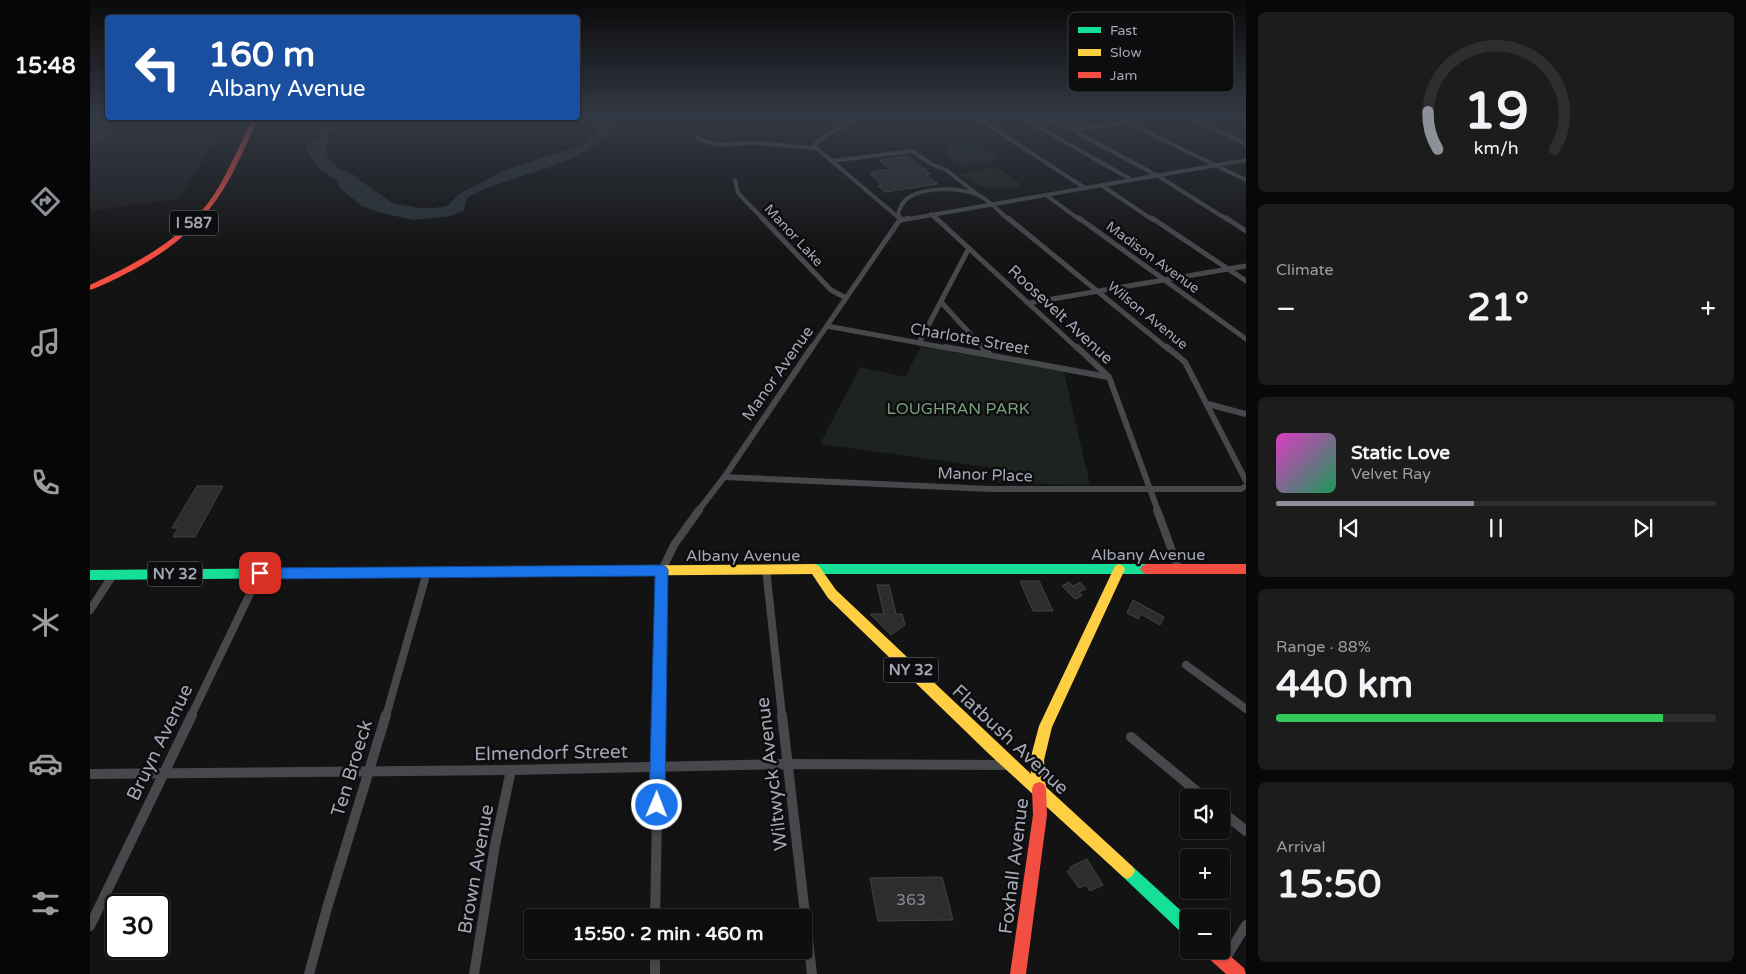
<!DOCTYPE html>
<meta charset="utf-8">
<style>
:root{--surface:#0e0e0e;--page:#1c1c1c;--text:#f1f3f6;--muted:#9b9c9e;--line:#2e2e2e;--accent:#8c9099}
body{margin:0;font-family:"Varela Round",sans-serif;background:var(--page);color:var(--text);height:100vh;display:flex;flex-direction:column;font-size:19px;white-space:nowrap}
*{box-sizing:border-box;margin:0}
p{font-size:16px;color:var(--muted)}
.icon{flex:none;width:28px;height:28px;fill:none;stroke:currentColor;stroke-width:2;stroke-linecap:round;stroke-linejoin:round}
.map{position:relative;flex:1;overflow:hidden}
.drawer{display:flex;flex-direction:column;gap:12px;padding:12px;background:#080808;width:500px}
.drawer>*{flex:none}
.top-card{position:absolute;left:15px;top:15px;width:475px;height:105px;border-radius:5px;box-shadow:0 1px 4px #0004,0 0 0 1px var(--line);background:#1a4fa0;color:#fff;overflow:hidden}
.buttons{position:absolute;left:1090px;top:789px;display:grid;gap:10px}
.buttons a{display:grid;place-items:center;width:50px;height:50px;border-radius:5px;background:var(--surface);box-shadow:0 1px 4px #0004,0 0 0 1px var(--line);font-size:25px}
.speed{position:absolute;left:15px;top:894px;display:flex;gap:10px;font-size:25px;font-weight:700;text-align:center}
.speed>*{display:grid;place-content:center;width:65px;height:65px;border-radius:50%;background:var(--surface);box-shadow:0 1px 4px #0004,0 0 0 1px var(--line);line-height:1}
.speed .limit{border:2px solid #111;border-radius:8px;background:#fff;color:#111}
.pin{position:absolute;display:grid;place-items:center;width:42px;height:42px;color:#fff;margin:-21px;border-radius:10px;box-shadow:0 2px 8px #0006}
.me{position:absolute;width:55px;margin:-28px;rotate:1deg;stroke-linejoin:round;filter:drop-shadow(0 0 4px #0008)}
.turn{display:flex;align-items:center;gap:18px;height:105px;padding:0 20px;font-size:22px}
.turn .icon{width:65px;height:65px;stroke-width:2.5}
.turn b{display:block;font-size:35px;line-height:42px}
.big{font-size:38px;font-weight:700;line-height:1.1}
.drawer .tile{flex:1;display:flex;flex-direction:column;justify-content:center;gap:8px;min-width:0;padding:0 18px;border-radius:8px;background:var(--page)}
.drawer .dial{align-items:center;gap:0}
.dial svg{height:130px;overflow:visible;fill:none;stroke:var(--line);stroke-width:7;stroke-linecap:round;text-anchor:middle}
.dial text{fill:var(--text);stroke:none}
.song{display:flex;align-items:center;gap:15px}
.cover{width:60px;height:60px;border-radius:8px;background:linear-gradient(135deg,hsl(310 70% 55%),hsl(150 70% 35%))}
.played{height:5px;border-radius:2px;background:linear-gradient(90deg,var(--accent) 45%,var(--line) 45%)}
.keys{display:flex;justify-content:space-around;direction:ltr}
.heat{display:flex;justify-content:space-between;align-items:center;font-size:28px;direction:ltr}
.charge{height:8px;border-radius:4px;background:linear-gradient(90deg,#34c759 88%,var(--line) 0)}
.trip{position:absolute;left:434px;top:909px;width:288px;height:50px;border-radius:5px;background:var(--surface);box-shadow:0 1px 4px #0004,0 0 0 1px var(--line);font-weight:700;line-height:50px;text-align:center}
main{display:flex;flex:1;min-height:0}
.tab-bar{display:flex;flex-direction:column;width:90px;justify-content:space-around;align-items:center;background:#060606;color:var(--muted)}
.tab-bar .icon{width:35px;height:35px}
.tab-bar .selected{color:var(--accent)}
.tab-bar b{font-size:22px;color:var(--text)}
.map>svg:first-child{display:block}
.built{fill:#1d1d1f}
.green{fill:#1d231e}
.water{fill:#293138}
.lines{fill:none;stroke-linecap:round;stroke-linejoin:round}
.river{fill:#293138;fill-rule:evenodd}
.building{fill:#2d2d2e;stroke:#424246}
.street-far4{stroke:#47484c;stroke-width:4}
.street-far3{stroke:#47484c;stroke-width:5}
.street-far2{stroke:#47484c;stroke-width:6}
.street-far1{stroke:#47484c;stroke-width:8}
.street{stroke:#47484c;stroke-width:10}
.fast{fill:#16e098;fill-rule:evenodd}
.slow{fill:#ffcf43;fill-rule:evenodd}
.jam{fill:#f24e42;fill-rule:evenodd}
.route{fill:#1a73e8;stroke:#114b97}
.labels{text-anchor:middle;stroke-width:5;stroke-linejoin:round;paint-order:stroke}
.far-street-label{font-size:14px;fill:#a3a7b4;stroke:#0d0d0f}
.shield{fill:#0d0d0f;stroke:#767982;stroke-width:1}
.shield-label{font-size:15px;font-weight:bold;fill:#a3a7b4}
.street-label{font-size:16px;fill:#a3a7b4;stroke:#0d0d0f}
.park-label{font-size:16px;fill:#7aa07f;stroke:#0d0d0f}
.near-number-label{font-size:16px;fill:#868892}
.near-street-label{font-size:19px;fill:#a3a7b4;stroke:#0d0d0f}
.key{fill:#0d0d0f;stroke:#3a3b41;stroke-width:1}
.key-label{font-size:14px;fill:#a3a7b4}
</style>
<main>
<nav class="tab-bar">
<b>15:48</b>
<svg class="icon selected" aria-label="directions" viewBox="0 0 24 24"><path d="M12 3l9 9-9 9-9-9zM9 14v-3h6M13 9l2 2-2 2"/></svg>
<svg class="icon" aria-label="music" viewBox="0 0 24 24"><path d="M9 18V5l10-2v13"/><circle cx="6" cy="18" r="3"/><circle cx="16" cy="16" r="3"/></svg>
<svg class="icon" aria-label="phone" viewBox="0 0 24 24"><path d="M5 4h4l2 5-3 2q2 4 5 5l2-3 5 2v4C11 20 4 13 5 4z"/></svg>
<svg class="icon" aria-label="climate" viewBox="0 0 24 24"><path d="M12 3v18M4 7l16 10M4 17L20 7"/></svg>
<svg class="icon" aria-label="car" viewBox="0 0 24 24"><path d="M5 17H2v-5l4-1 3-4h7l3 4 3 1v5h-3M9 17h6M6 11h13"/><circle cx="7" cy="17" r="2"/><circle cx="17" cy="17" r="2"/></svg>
<svg class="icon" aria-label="filters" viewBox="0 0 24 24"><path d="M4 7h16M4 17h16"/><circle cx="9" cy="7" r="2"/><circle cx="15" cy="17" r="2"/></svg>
</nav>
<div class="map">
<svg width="1156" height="974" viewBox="0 0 1156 974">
<rect width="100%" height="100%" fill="#131313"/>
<path class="built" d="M 0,117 L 18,118 L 139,118 L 89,199 L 0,211 Z"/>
<g class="green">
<path d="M 873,138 L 907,155 L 908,159 L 872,167 C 864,163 855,160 856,150 L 863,142 Z"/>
<path d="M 899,167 L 913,171 L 933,186 C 910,192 889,189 870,175 Z"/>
<path d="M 831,346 L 974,372 L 1000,485 L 909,483 L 905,468 L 730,444 L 770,367 L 815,377 Z"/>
</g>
<path class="water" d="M 512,117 L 524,117 C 518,164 411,175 377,198 L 374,210 L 361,216 L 323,220 L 288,212 L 272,206 L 251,189 L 245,179 L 231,170 L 220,157 L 216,147 L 220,141 L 230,136 L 232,129 L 237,126 L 239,118 L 257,118 L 248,130 L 242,133 L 238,138 L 236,153 L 239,159 L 250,169 L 264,175 L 293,201 L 329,208 L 343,208 L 357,206 L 369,194 L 413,171 L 494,144 L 504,135 Z"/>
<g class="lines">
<path class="river" d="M 268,179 L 304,204 L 320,209 L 315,212 L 298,208 L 265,184 L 265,180 Z"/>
</g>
<g class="building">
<path d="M 18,131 L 13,140 L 0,144 L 0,133 Z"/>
<path d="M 818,156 L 841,174 L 836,175 L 848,184 L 795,192 L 788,186 L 792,185 L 780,174 L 784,174 L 782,172 L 800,169 L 789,160 Z"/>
<path d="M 107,486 L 133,486 L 105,537 L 83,537 L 88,528 L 82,528 Z"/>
<path d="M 930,581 L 949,581 L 963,611 L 943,611 Z"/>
<path d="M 979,582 L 983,586 L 990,582 L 996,589 L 989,592 L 992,596 L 985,599 L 972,586 Z"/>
<path d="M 787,585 L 799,585 L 806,614 L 812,614 L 815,625 L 801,635 L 780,614 L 794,614 Z"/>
<path d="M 1043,600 L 1074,617 L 1070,625 L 1051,614 L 1048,619 L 1037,613 Z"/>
<path d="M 997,859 L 1013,885 L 1000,891 L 996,885 L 989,888 L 977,871 L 981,869 L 980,867 Z"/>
<path d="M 852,877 L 863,920 L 788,921 L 780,878 Z"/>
</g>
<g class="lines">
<g class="street-far4">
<path d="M 769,117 L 729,140 L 724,146 L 809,218"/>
<path d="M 886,117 L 995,188"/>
<path d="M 931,117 L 1042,180"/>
<path d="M 958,117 L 1068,176 L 1138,220"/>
<path d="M 1098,117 L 1156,144"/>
<path d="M 1036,122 L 1156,180"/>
<path d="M 983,130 L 1036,122"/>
<path d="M 608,138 C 634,151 643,141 668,143 C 688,145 706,147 726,148"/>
<path d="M 741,161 L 822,151 L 841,164 L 856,170 L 887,194"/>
<path d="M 645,180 L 648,193 L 674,220"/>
<path d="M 1011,185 L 1063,220"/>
<path d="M 956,195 L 990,220"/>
<path d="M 841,214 L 847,220"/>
<path d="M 812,220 L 808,214 C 810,207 812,202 818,198 C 835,186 870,188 888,195 C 899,200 910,212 919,220"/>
<path d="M 813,220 L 1156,160"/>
</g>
<g class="street-far3">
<path d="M 672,218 L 741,290 L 756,298"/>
<path d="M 846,218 L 988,349"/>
<path d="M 918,218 L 1078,349"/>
<path d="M 989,218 L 1156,339"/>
<path d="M 1062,218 L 1156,281"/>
<path d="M 1136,218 L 1156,231"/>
<path d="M 851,302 L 894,349"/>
<path d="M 939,303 L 1156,266"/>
<path d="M 737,326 L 862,349"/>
<path d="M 829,343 L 879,248"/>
<path d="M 721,349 L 809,221 L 818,218"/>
</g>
<g class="street-far2">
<path d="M 855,347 L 1018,377"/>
<path d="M 893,347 L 900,355"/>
<path d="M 987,347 L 1019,377 L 1068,511"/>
<path d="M 1077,347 L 1095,362 L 1156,481"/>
<path d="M 1118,404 L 1156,414"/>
<path d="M 634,477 L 901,489 L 1151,489 L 1156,486"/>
<path d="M 608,511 L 635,476 L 722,347"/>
</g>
<g class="street-far1">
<path d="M 1067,510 L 1089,570"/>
<path d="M 676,569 L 692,716"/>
<path d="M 0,610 L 23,575"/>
<path d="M 1096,665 L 1156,709"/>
<path d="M 101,716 L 170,573"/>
<path d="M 296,716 L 337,572"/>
<path d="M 569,716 L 572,570 L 584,545 L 609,510"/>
</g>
<g class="street">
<path d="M 692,715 L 722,974"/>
<path d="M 1041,737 L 1115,798"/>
<path d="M 0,774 L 421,770 L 697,764 L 919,765"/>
<path d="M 1131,811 L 1156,831"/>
<path d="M 565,918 L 569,715"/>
<path d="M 0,926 L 102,715"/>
<path d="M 565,950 L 565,974"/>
<path d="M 1134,961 L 1156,925"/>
<path d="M 219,974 L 237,908 L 296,715"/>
<path d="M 384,974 L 405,845 L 421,770"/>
</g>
<g class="fast">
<path d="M 725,564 L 1056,564 L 1060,566 L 1062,569 L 1060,572 L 1056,574 L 725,574 L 721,572 L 719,569 L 721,566 Z"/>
<path d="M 342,567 L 346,569 L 348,572 L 346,575 L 342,577 L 0,580 L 0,570 Z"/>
<path d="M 1037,863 L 1042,866 L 1099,918 L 1099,936 L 1093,934 L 1032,876 L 1029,871 L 1032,866 Z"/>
</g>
<path class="slow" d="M 725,564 L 729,566 L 746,590 L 941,774 L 940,760 L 949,726 L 1025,566 L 1029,564 L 1033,566 L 1035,569 L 962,727 L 954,760 L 956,787 L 1042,866 L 1045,871 L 1042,876 L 1037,879 L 1032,876 L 899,754 L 738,598 L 722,574 L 342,577 L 338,575 L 336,572 L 338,569 L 342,567 Z"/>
<g class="jam">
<path d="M 163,118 L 169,118 C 156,143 146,170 131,193 C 109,227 79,250 45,269 C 31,276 15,285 0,290 L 0,285 C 47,263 96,238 125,193 C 140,169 150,143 163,118 Z"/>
<path d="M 1056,564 L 1156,564 L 1156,574 L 1056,574 L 1052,572 L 1050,569 L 1052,566 Z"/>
<path d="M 949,782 L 954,784 L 956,789 L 957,815 L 936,974 L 920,974 L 943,815 L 942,789 L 944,784 Z"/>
<path d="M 1131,948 L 1154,968 L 1156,974 L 1136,974 L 1116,956 L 1114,950 L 1131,950 Z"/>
</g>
</g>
<linearGradient id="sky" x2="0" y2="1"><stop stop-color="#0a0a0a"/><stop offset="0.46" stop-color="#333944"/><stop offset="1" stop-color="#333944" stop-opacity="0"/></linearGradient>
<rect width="1156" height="253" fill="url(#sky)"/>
<path class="route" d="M 572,565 L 576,567 L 578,570 L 575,805 L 572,811 L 567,813 L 561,811 L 559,805 L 565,576 L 170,579 L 166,577 L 164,573 L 166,570 L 170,568 Z"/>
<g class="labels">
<g class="far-street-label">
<text transform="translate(704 235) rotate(47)" y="5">Manor Lake</text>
<text transform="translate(1063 257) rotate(36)" y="5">Madison Avenue</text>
<text transform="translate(1058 315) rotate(39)" y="5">Wilson Avenue</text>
</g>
<g class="shield">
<rect x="80" y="210.5" width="48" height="25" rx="4"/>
<rect x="57.5" y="561.5" width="55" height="25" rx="4"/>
<rect x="793.5" y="657.5" width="55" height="25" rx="4"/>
</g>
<g class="shield-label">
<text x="104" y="228">I 587</text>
<text x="85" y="579">NY 32</text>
<text x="821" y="675">NY 32</text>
</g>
<g class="street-label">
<text transform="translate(971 314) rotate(43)" y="6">Roosevelt Avenue</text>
<text transform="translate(880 338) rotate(10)" y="6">Charlotte Street</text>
<text transform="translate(687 373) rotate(-55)" y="6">Manor Avenue</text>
<text transform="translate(895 474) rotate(2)" y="6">Manor Place</text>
<text x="1058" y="560">Albany Avenue</text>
<text x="653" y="561">Albany Avenue</text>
</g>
<g class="park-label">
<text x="868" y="414">LOUGHRAN PARK</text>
</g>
<g class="near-number-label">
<text x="821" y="905">363</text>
</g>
<g class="near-street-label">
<text transform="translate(921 739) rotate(43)" y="7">Flatbush Avenue</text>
<text transform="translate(69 742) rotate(-64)" y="7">Bruyn Avenue</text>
<text transform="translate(461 752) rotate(-1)" y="7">Elmendorf Street</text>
<text transform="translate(261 768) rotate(-73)" y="7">Ten Broeck</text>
<text transform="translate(681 774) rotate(-97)" y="7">Wiltwyck Avenue</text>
<text transform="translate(923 866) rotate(-83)" y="7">Foxhall Avenue</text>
<text transform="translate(385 869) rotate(-80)" y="7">Brown Avenue</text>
</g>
</g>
<rect x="978" y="12" width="166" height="80" rx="8" class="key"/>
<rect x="988" y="27" width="23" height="6" fill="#16e098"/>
<rect x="988" y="49" width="23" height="7" fill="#ffcf43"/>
<rect x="988" y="72" width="23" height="6" fill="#f24e42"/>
<g class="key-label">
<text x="1020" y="35">Fast</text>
<text x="1020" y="57">Slow</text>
<text x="1020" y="80">Jam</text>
</g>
</svg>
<div class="buttons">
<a><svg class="icon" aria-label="sound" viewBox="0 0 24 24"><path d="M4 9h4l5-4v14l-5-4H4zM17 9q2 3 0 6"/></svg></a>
<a>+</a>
<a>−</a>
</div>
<div class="speed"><div class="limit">30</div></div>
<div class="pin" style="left:170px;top:573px;background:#d93025"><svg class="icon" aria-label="arrive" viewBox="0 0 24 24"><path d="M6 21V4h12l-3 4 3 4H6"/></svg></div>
<svg class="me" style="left:567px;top:805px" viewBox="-20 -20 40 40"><circle r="17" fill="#1a73e8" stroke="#fff" stroke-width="3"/><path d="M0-11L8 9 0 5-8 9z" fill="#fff"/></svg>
<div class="trip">15:50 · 2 min · 460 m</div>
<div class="top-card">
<div class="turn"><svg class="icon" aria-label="left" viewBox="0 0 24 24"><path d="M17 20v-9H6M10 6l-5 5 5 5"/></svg><div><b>160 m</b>Albany Avenue</div></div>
</div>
</div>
<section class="drawer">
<div class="tile dial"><svg viewBox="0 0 100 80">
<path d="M14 69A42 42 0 1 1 86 69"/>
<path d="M14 69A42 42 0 0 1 8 46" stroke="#8c9099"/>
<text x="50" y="56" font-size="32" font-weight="700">19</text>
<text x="50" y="72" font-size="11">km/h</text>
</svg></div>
<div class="tile"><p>Climate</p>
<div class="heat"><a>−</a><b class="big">21°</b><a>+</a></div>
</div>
<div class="tile">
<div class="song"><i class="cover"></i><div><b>Static Love</b><p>Velvet Ray</p></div></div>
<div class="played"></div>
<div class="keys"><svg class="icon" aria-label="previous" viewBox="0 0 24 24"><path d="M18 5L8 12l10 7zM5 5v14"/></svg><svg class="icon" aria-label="pause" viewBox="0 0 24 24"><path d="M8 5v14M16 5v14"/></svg><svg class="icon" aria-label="next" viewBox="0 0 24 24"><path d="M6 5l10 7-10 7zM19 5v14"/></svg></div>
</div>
<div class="tile"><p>Range · 88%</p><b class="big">440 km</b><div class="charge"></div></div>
<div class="tile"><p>Arrival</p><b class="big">15:50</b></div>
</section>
</main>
